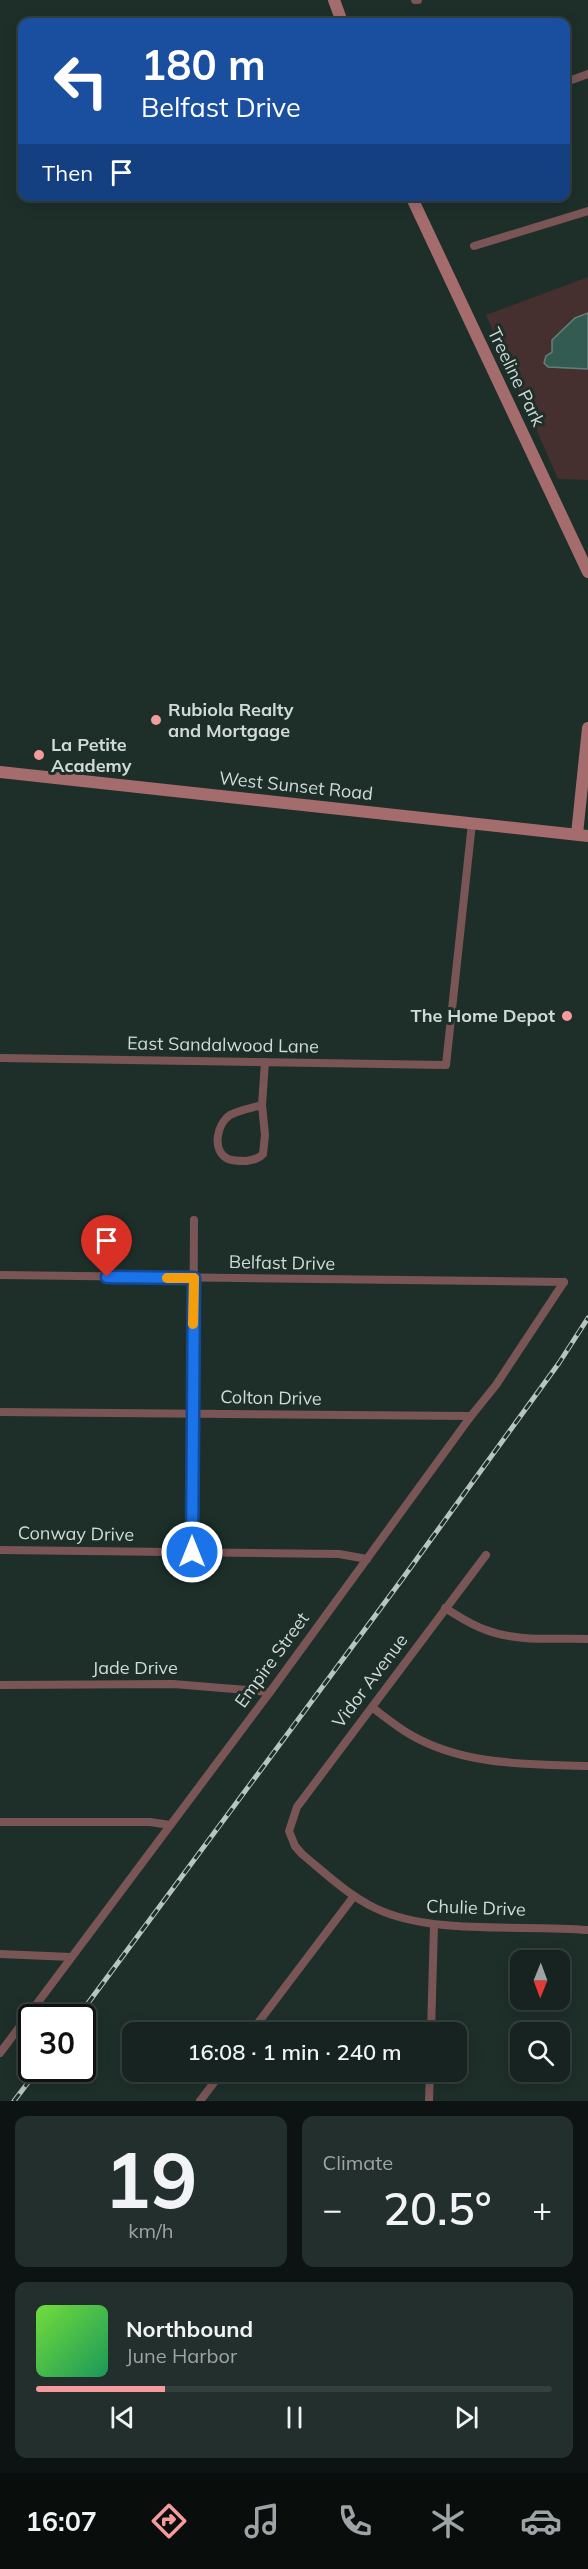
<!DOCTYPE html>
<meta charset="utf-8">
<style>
:root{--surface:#162320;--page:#232f2d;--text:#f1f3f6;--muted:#9ea4a5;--line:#35403e;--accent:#f59b9d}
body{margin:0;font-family:Mulish,sans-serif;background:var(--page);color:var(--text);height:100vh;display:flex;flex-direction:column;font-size:22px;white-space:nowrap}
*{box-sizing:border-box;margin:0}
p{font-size:20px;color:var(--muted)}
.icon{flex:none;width:33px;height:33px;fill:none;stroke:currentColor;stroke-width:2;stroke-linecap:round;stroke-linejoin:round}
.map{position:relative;height:2101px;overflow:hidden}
.panel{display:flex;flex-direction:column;gap:15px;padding:15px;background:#0c1312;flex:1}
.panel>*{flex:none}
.top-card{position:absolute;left:18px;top:18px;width:552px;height:183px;border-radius:12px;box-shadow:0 3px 15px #0003,0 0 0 2px var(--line);background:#1a4fa0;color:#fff;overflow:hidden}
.needle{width:39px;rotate:181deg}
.fabs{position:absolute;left:510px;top:1950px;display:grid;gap:12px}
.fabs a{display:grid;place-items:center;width:60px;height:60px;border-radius:12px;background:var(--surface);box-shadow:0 3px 15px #0003,0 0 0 2px var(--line);font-size:30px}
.speed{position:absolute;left:18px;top:2004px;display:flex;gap:12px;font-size:30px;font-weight:700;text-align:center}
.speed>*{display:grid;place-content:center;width:78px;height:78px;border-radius:50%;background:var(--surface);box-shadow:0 3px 15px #0003,0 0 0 2px var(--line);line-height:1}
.speed .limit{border:3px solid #111;border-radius:9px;background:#fff;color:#111}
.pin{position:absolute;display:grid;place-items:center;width:51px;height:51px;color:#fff;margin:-62px -26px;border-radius:50% 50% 50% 0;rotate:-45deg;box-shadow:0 0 6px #0007}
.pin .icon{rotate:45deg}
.me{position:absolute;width:66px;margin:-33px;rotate:0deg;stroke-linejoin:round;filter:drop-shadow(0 0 4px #0008)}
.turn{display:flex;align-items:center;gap:21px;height:126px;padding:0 24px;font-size:27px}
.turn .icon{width:78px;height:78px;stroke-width:2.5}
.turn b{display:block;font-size:42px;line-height:51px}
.then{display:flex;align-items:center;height:57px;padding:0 24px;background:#0003;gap:12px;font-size:22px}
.big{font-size:45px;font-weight:600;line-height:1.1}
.panel .tile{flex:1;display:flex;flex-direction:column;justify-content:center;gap:9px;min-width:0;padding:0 21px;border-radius:12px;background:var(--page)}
.panel .dial{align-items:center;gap:0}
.dial b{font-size:78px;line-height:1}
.song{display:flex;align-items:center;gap:18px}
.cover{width:72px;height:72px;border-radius:9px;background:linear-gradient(135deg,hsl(100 70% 55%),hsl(150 70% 35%))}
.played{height:6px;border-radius:3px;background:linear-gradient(90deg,var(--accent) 25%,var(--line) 25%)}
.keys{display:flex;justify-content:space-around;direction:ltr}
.heat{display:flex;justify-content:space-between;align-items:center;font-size:33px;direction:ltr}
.panel .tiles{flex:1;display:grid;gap:15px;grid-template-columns:1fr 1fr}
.tile:last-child{grid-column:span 2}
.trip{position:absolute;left:122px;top:2022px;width:345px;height:60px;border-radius:12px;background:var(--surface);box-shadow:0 3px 15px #0003,0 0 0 2px var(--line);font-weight:600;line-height:60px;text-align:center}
.tab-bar{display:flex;height:96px;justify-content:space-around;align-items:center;background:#090e0d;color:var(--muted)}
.tab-bar .icon{width:42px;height:42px}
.tab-bar .active{color:var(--accent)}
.tab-bar b{font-size:27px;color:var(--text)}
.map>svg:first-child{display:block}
.green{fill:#462f2f}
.water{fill:#345b52;stroke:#63817a;stroke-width:1.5}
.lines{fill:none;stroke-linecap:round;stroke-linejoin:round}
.street{stroke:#795555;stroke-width:8}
.secondary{stroke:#a56c6d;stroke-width:12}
.rail-casing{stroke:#b8c4c1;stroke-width:5}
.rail{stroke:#1e2f2a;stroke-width:3;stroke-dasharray:9;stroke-linecap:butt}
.route-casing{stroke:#114b97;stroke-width:15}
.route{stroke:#1a73e8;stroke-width:10}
.slow{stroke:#f59e0b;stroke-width:10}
.poi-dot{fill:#f59b9d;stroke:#1e2f2a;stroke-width:2}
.labels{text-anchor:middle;stroke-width:6;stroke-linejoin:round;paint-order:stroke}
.street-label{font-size:18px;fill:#d0dbd8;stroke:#1e2f2a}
.poi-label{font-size:18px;font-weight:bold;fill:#d0dbd8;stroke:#1e2f2a;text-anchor:start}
</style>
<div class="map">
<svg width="588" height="2101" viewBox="0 0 588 2101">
<rect width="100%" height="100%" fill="#1e2f2a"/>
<path class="green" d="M 588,277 L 588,480 L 558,479 L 486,315 Z"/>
<path class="water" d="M 588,313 L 588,369 L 548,367 L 544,363 L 546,356 L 552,352 L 552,340 L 575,318 Z"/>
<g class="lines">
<g class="street">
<path d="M 415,0 L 418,0"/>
<path d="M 566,82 L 588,74"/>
<path d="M 474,246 L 588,211"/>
<path d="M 0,1058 L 446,1065 L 472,823"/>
<path d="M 262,1105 C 252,1108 239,1110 230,1115 C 217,1124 211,1150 228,1159 C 233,1161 241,1161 246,1161 C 253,1160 259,1159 263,1154 L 265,1135 L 262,1105 L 265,1062"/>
<path d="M 0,1275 L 564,1282"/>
<path d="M 0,1412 L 471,1416"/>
<path d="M 0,1550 L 339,1554 L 367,1559"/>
<path d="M 192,1552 L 194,1220"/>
<path d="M 486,1555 L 297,1807 L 289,1831 L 295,1846 L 302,1854 C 325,1873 348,1895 375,1908 C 432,1936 524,1924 588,1930"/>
<path d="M 445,1608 C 458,1616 471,1625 486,1630 C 517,1642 555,1638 588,1639"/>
<path d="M 0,1685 L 173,1684 L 270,1692"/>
<path d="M 373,1708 C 385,1717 397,1727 411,1735 C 465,1766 527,1764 588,1766"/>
<path d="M 0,1822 L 150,1822 L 170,1825"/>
<path d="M 0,1954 L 71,1957"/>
<path d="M 251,2032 L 354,1896"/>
<path d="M 431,2032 L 434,1925"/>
<path d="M 0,2053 L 270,1692 L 471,1416 L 496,1385 L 564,1282"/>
<path d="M 200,2101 L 222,2072"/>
<path d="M 429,2101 L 430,2072"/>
</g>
<g class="secondary">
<path d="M 334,0 L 342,22"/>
<path d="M 411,196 L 588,572"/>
<path d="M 0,772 L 588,836"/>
<path d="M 577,834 L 588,728"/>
</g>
<defs>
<g id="rail">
<path d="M 77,2018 L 403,1578 L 559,1363 L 588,1318"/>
<path d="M 14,2101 L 39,2068"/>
</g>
</defs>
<use href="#rail" class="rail-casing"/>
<use href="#rail" class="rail"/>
</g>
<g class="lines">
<defs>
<path id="route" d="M 107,1277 L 194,1278 L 192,1552"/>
</defs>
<use href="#route" class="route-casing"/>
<use href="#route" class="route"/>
<path class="slow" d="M 167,1278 L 194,1278 L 193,1324"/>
</g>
<g class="poi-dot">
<circle cx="156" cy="720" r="6"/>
<circle cx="39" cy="755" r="6"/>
<circle cx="567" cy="1016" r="6"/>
</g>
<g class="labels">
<g class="street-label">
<text transform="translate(516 377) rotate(64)" y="6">Treeline Park</text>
<text transform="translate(296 786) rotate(6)" y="6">West Sunset Road</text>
<text transform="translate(223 1045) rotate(1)" y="6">East Sandalwood Lane</text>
<text transform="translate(282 1263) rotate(1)" y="6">Belfast Drive</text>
<text transform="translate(271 1398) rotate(1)" y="6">Colton Drive</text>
<text transform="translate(76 1534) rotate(1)" y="6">Conway Drive</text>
<text transform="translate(272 1660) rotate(-54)" y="6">Empire Street</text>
<text x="135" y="1674">Jade Drive</text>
<text transform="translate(370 1681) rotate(-53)" y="6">Vidor Avenue</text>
<text transform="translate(476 1908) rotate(2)" y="6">Chulie Drive</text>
</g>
<g class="poi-label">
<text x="168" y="716">Rubiola Realty<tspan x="168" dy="21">and Mortgage</tspan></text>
<text x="51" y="751">La Petite<tspan x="51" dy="21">Academy</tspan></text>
<text x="555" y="1022" text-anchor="end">The Home Depot</text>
</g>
</g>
</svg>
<div class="fabs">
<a><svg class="needle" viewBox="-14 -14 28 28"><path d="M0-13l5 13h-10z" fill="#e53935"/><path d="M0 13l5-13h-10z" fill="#9ea4a5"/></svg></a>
<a><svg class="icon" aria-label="search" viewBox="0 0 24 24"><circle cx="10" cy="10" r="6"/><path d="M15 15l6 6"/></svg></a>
</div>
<div class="speed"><div class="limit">30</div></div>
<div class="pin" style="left:107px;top:1277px;background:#d93025"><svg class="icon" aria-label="arrive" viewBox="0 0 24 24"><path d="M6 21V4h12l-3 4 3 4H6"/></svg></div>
<svg class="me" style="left:192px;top:1552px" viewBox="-20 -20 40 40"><circle r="17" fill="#1a73e8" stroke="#fff" stroke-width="3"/><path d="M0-11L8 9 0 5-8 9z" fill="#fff"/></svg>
<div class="trip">16:08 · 1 min · 240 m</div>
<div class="top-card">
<div class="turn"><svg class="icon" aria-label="left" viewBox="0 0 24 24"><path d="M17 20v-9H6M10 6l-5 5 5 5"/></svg><div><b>180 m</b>Belfast Drive</div></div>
<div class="then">Then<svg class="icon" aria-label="arrive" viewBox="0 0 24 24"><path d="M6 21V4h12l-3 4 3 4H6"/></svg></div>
</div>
</div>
<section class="panel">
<div class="tiles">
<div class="tile dial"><b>19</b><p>km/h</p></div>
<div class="tile"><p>Climate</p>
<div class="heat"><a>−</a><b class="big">20.5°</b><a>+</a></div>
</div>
<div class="tile">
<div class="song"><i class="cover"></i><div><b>Northbound</b><p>June Harbor</p></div></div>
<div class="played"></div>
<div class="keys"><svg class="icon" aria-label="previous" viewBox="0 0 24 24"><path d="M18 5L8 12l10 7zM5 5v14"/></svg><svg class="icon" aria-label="pause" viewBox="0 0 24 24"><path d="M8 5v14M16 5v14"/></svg><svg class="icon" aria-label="next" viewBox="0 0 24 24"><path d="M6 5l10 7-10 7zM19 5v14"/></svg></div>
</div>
</div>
</section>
<nav class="tab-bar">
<b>16:07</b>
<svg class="icon active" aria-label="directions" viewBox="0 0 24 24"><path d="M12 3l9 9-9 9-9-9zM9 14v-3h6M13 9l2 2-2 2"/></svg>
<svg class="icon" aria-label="music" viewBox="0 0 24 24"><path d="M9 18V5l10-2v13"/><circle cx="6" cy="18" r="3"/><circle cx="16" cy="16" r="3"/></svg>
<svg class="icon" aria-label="phone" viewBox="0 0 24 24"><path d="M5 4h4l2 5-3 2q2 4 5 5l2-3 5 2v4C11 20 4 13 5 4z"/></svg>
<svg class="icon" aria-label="climate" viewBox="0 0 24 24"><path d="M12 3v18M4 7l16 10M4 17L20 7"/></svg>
<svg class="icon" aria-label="car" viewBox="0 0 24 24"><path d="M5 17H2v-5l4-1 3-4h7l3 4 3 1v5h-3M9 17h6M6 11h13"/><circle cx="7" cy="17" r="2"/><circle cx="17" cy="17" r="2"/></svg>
</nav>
